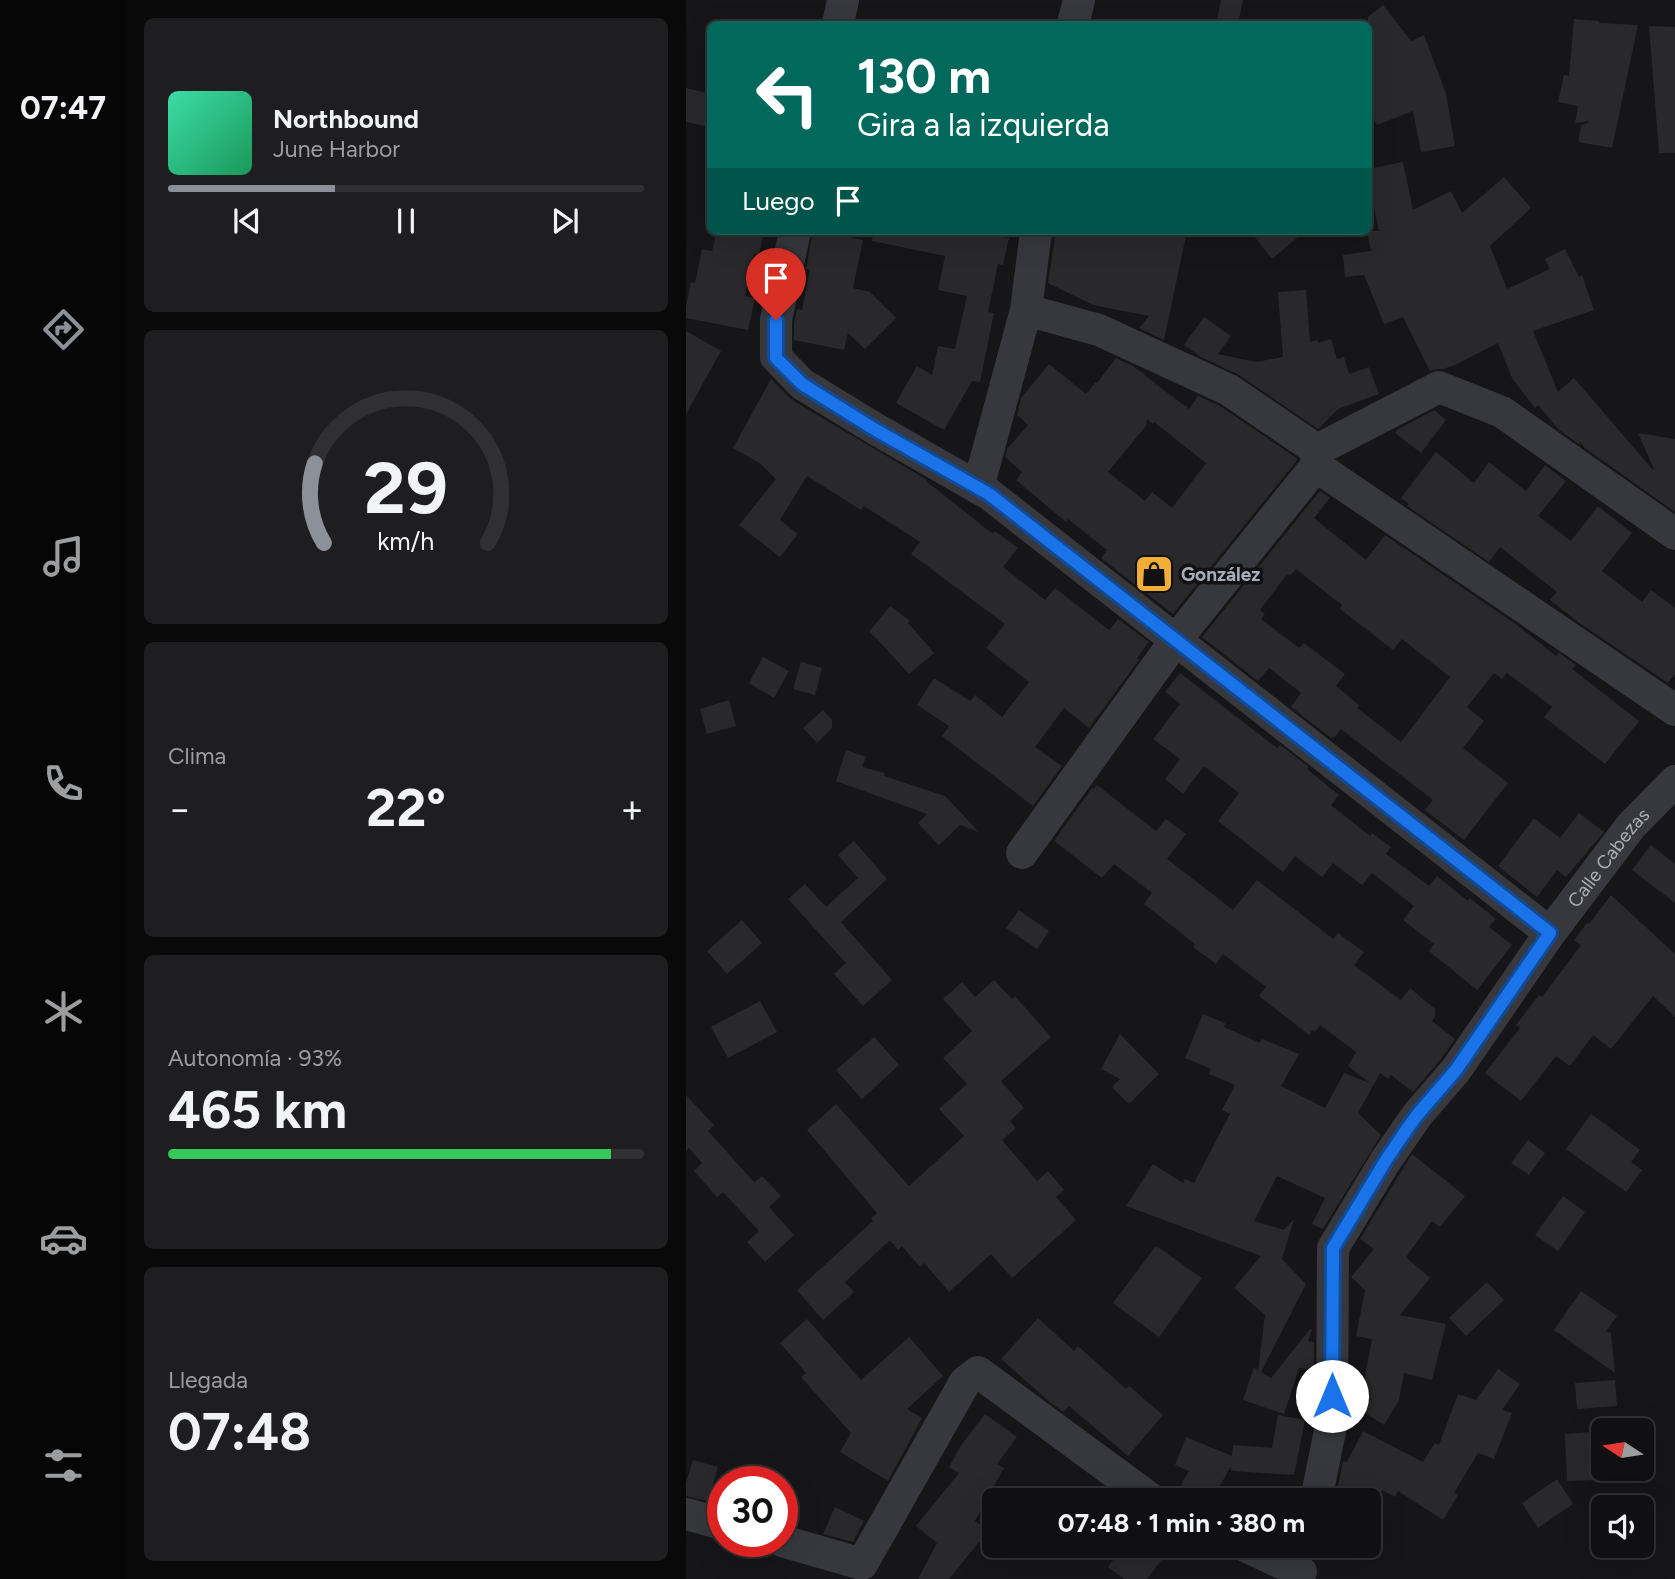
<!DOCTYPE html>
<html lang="es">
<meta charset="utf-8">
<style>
:root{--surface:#101012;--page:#1e1e20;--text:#f1f3f6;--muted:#9c9d9f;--line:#303032;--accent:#8c9099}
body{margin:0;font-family:Figtree,sans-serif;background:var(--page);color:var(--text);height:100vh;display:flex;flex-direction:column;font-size:26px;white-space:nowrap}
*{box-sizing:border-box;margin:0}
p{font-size:23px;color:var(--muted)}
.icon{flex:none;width:38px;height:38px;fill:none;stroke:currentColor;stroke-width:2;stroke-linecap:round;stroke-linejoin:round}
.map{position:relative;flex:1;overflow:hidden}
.details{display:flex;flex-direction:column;gap:18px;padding:18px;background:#09090a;width:560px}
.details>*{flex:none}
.top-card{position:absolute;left:21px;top:21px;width:665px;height:214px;border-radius:10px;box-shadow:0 7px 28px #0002,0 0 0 2px var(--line);background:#00695c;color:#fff;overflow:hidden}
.needle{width:46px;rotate:282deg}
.fabs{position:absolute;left:905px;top:1418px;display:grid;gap:14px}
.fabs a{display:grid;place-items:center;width:63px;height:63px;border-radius:10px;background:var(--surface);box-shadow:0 7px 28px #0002,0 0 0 2px var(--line);font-size:35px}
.speed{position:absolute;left:21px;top:1466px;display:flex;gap:14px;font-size:35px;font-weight:700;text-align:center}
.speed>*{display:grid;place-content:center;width:91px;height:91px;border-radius:50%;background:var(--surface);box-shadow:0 7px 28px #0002,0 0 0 2px var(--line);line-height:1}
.speed .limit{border:10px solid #d22;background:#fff;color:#111}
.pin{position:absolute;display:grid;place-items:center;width:60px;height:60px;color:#fff;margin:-72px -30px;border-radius:50% 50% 50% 0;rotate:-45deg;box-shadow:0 0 7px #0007}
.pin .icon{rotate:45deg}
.me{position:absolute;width:77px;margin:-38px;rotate:0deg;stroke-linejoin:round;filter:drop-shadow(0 0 5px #0008)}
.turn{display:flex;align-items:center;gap:24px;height:147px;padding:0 35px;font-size:32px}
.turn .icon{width:91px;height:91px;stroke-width:2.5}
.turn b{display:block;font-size:49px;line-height:60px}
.then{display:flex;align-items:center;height:66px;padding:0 35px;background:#0003;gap:14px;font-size:26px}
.big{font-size:52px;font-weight:700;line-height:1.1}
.details .widget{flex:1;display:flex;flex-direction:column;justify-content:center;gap:10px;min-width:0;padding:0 24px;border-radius:10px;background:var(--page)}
.details .dial{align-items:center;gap:0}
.dial svg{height:182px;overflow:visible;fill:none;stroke:var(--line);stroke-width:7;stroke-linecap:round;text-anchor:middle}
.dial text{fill:var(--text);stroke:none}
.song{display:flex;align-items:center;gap:21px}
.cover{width:84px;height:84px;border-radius:10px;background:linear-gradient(135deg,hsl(160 70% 55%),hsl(150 70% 35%))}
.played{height:7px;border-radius:4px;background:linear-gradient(90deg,var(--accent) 35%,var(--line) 35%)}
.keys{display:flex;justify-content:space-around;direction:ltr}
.heat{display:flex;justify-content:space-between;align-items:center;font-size:38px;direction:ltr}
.charge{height:10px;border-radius:5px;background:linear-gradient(90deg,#34c759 93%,var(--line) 0)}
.trip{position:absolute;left:296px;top:1488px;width:399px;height:70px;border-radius:10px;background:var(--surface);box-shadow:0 7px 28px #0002,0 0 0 2px var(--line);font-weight:700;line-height:70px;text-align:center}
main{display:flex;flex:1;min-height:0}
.tabs{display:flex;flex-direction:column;width:126px;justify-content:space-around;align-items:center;background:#060607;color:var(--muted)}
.tabs .icon{width:49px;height:49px}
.tabs .active{color:var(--accent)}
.tabs b{font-size:32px;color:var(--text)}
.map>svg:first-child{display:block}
.building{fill:#29292c;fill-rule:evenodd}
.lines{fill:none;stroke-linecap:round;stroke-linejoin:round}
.minor{stroke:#37383d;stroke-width:32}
.route-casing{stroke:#114b97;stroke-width:18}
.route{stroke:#1a73e8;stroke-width:12}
.labels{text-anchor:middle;stroke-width:7;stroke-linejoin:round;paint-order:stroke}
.poi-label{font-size:19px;font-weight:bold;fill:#a8aeb8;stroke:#111113;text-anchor:start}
.street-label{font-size:19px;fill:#a8aeb8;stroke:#111113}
</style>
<main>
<nav class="tabs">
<b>07:47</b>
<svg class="icon active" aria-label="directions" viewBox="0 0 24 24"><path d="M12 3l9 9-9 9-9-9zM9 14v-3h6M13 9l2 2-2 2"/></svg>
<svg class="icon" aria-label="music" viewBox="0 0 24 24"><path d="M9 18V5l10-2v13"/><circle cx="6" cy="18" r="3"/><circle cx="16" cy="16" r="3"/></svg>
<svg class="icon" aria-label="phone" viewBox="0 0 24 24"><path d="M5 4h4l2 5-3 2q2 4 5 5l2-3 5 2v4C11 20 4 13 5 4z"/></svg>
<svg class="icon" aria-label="climate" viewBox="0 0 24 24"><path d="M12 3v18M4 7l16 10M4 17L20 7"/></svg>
<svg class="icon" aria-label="car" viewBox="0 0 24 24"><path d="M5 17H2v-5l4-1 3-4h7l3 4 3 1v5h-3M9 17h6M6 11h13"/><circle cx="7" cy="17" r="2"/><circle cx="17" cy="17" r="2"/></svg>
<svg class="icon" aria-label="filters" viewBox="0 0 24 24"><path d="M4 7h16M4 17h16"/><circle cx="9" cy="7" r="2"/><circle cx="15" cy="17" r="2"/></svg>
</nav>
<section class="details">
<div class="widget">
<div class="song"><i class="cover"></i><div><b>Northbound</b><p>June Harbor</p></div></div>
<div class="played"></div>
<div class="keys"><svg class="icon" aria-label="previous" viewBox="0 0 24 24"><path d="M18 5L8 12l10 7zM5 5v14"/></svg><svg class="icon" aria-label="pause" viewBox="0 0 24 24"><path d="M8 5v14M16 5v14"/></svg><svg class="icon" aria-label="next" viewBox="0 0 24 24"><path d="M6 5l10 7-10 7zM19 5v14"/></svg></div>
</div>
<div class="widget dial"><svg viewBox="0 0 100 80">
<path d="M14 69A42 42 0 1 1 86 69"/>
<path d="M14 69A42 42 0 0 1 10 34" stroke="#8c9099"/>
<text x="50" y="56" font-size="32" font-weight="700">29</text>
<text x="50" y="72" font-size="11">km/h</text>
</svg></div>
<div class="widget"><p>Clima</p>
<div class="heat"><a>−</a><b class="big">22°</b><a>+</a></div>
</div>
<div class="widget"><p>Autonomía · 93%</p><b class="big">465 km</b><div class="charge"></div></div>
<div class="widget"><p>Llegada</p><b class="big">07:48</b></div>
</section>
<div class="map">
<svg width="989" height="1579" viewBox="0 0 989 1579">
<rect width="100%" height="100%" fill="#161618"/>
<g class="building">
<path d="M 535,0 L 557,0 L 552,24 L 530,24 Z"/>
<path d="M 697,5 L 725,41 L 738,35 L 760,94 L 769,146 L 735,152 L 727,111 L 691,125 L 682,105 L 682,17 Z"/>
<path d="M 888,19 L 913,21 L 913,23 L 952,25 L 926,148 L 892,142 L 895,126 L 903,122 L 902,121 L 889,123 L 892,106 L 872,102 L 878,75 L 883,76 Z"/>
<path d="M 963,26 L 989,27 L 989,153 L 973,153 Z"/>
<path d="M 0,88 L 24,94 L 24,127 L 0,122 Z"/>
<path d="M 717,162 L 727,210 L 765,191 L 776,213 L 818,177 L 845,208 L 804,246 L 821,289 L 864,269 L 859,259 L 879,249 L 893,277 L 896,275 L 908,310 L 847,331 L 872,392 L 888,378 L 967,470 L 968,469 L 952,433 L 989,439 L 989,512 L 899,448 L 893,441 L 894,445 L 873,430 L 852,405 L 849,408 L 826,378 L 812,343 L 769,365 L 757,369 L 752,369 L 744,371 L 717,317 L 698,324 L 678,275 L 659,277 L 657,255 L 685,251 L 681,231 L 693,231 L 682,180 L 682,169 Z"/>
<path d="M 31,231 L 78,231 L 73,255 L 68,254 L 59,296 L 69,298 L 62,330 L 0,318 L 0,307 L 5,282 L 9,283 L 16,249 L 26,251 Z"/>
<path d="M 127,231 L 135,231 L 177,240 L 167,288 L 184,292 L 210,318 L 179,349 L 162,333 L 158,350 L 108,340 L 108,323 L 111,309 L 116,310 L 124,270 L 120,269 Z"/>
<path d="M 187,231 L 290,231 L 323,238 L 317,265 L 312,264 L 302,312 L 308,313 L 294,382 L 286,381 L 258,430 L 210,403 L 231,366 L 246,375 L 252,346 L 269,349 L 281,296 L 252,290 L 259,256 L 186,241 Z"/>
<path d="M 370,231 L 501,231 L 478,340 L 453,328 L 463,316 L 407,305 L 362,283 Z"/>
<path d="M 564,231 L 619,231 L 586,259 Z"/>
<path d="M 620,290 L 624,342 L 632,340 L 632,343 L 645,339 L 651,359 L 658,357 L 663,374 L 683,367 L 693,394 L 652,409 L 632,429 L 553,375 L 515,357 L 498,345 L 518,317 L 545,336 L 532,354 L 570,362 L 597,357 L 592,292 Z"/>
<path d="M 0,331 L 35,351 L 0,414 Z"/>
<path d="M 430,358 L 447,366 L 469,383 L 469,386 L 470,384 L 503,409 L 512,396 L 534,406 L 612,459 L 487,614 L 415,558 L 421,550 L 382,519 L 380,522 L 330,480 L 336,472 L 319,457 L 321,449 L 342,425 L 331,415 L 335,398 L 363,364 L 400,394 L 410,382 L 411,383 ZM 461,419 L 467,424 L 468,422 L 520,463 L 486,508 L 466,492 L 459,501 L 422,472 L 460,426 Z"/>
<path d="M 85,379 L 106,400 L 241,480 L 240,481 L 307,534 L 309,531 L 332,548 L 317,567 L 359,600 L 369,588 L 423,630 L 432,619 L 463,642 L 451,658 L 453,660 L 403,728 L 378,708 L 349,747 L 376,766 L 347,806 L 256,736 L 263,726 L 231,705 L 248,678 L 284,701 L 289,695 L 316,717 L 343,682 L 300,648 L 319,624 L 225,554 L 234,542 L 178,506 L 175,510 L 121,476 L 94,520 L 112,534 L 94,557 L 53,525 L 90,479 L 75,464 L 47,448 Z"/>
<path d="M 748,410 L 760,420 L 735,453 L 709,433 L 712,429 Z"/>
<path d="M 750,452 L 788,483 L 803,462 L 840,491 L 859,465 L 880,481 L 852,516 L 885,541 L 912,506 L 946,533 L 916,571 L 956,602 L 965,590 L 989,608 L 989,674 L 982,683 L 892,622 L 864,600 L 871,592 L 814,547 L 803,562 L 721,506 L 723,504 L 715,498 Z"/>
<path d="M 634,491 L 644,498 L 628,518 L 680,560 L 699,535 L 831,625 L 870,656 L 873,653 L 890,665 L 886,669 L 953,721 L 919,764 L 858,717 L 866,707 L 821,673 L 816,679 L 808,673 L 781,707 L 798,721 L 777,748 L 822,783 L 778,840 L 739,810 L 747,800 L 655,729 L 648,738 L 646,737 L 645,738 L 605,707 L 615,693 L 583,668 L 572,681 L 516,637 ZM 610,569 L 656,605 L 654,609 L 707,650 L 716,639 L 764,677 L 715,742 L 671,708 L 673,705 L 650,686 L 659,674 L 618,643 L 613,648 L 575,619 L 579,614 L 574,610 L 601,574 L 604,576 Z"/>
<path d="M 204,606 L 224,621 L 222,623 L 248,653 L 223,674 L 192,640 L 183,632 Z"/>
<path d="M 77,657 L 103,671 L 88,698 L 63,683 Z"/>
<path d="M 115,662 L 136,668 L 129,695 L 107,689 Z"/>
<path d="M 494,673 L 591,748 L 594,745 L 623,767 L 621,769 L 653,795 L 645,805 L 684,836 L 686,833 L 705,847 L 700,854 L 743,886 L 751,876 L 782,901 L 784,898 L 810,919 L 803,927 L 826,945 L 791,990 L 743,951 L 748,944 L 717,920 L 728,906 L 686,873 L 676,885 L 647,863 L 636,877 L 609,856 L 597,872 L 532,821 L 553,793 L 518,766 L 497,794 L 479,779 L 494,759 L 467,739 L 494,704 L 479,692 Z"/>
<path d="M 43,700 L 50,726 L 21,734 L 14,709 Z"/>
<path d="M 137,710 L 146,720 L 146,728 L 131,743 L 117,728 Z"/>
<path d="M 160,750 L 180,757 L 176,767 L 199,773 L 198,776 L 259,796 L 293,832 L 274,825 L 253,845 L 232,823 L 241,814 L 150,781 Z"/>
<path d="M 411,785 L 470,831 L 480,819 L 500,834 L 481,859 L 547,910 L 571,880 L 647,939 L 652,933 L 678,952 L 668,965 L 715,1000 L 724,988 L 749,1009 L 749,1017 L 746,1021 L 769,1039 L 755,1059 L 727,1092 L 705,1075 L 702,1079 L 694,1073 L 672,1113 L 695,1135 L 637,1229 L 626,1224 L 639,1198 L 591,1176 L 568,1221 L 598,1230 L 608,1219 L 596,1259 L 620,1284 L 575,1372 L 585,1378 L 624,1329 L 626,1330 L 622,1341 L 628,1342 L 628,1370 L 613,1368 L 598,1414 L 557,1400 L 568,1367 L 572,1371 L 579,1315 L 548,1288 L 575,1256 L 440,1206 L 467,1164 L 497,1183 L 499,1179 L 508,1183 L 544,1114 L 536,1110 L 549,1085 L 523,1074 L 525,1069 L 499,1058 L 517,1014 L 539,1023 L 538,1027 L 574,1043 L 576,1039 L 613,1054 L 595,1086 L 639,1108 L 658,1073 L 684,1083 L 662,1066 L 670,1052 L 634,1025 L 629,1032 L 626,1030 L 623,1035 L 573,996 L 580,987 L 537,954 L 530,964 L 507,947 L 509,944 L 458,904 L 466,893 L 428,864 L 416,878 L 368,841 L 406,788 L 407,789 Z"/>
<path d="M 893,813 L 918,832 L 880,877 L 871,870 L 851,897 L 812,866 L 848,818 L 874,838 Z"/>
<path d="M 168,841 L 201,879 L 155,922 L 206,980 L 177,1006 L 148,974 L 160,963 L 102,899 L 119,884 L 140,907 L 172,878 L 152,855 Z"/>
<path d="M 965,845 L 989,864 L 989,903 L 946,870 Z"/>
<path d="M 925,895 L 989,954 L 989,1017 L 967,996 L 925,1049 L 907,1035 L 884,1066 L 870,1056 L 835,1101 L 799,1073 L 834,1028 L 830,1025 L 853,995 L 856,997 L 895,945 L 888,940 L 901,923 L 903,924 Z"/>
<path d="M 333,910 L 363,931 L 351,949 L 320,928 Z"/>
<path d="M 56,920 L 76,943 L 41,974 L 21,951 Z"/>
<path d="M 308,980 L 326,999 L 329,996 L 365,1037 L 315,1081 L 338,1108 L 324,1121 L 330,1128 L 316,1140 L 351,1181 L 362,1171 L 378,1190 L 370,1197 L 390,1220 L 326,1278 L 305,1254 L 263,1292 L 238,1263 L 234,1267 L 216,1246 L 212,1250 L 204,1240 L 159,1282 L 168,1292 L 137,1320 L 111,1290 L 187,1221 L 185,1218 L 191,1213 L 121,1130 L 150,1104 L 223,1186 L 278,1136 L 253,1109 L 281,1084 L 257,1058 L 286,1031 L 257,999 L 276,982 L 289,997 Z"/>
<path d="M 74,1001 L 91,1032 L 42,1058 L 25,1027 Z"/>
<path d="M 434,1034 L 473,1074 L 443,1104 L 426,1087 L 434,1079 L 415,1069 Z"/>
<path d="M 188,1037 L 213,1065 L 176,1099 L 150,1070 Z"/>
<path d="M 0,1095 L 28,1125 L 22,1131 L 68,1182 L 76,1176 L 95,1196 L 83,1207 L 108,1235 L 79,1262 L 61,1242 L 73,1231 L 37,1192 L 31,1197 L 8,1171 L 16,1163 L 3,1148 L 0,1151 Z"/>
<path d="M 905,1114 L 954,1150 L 945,1162 L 956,1170 L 940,1192 L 880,1149 Z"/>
<path d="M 842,1140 L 859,1153 L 843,1175 L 825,1163 Z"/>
<path d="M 726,1154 L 779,1196 L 754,1227 L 746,1221 L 720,1257 L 744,1278 L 714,1315 L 760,1324 L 746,1380 L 718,1373 L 713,1400 L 698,1425 L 668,1406 L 675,1396 L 686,1339 L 670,1336 L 679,1290 L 665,1277 L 688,1249 L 674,1239 Z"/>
<path d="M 877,1196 L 899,1212 L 872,1251 L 849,1235 Z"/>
<path d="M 470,1246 L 516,1278 L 473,1337 L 427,1303 Z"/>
<path d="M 801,1282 L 818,1300 L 780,1336 L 763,1318 Z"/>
<path d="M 895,1291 L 931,1316 L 920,1331 L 925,1333 L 929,1373 L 868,1330 Z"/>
<path d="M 352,1318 L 388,1351 L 392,1346 L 440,1389 L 443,1386 L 477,1415 L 442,1456 L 383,1406 L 377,1412 L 365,1403 L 315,1359 Z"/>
<path d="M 121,1319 L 175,1380 L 223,1337 L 257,1376 L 221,1409 L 236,1418 L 202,1481 L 154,1452 L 165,1433 L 115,1377 L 120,1373 L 94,1343 Z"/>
<path d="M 812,1369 L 834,1384 L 816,1410 L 826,1413 L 808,1459 L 792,1453 L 768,1493 L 772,1495 L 757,1520 L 712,1491 L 709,1497 L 696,1490 L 694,1500 L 649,1500 L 657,1461 L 661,1462 L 677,1431 L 737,1462 L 749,1443 L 753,1445 L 772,1394 L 790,1400 Z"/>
<path d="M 929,1380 L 931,1406 L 891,1409 L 889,1383 Z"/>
<path d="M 299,1414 L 331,1437 L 311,1464 L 318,1468 L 289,1521 L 302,1531 L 263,1579 L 232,1579 L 251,1543 L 230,1526 L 273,1473 L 263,1467 L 276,1444 Z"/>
<path d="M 592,1415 L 619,1420 L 608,1475 L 545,1471 L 545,1466 L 526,1500 L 486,1500 L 503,1471 L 489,1465 L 500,1437 L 546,1456 L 547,1445 L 586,1448 Z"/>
<path d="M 904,1432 L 907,1480 L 881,1481 L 879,1434 Z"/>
<path d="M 7,1460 L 32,1467 L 22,1501 L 0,1496 L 0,1483 Z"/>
<path d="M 871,1479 L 887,1504 L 852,1528 L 836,1503 Z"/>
<path d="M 149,1507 L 178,1521 L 167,1542 L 137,1534 Z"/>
<path d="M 438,1545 L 460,1545 L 477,1558 L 461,1579 L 438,1579 L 422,1567 Z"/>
</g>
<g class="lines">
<g class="minor">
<path d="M 152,24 L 157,0"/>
<path d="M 387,24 L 393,0"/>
<path d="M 109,231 L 90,320 L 90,357 L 116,384 L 188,428 L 303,494 L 864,933"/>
<path d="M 340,310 L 350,231"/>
<path d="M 631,450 L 753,387 L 816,412 L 989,534"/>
<path d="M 292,488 L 340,310 L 413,330 L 543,390 L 631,450 L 630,466 L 989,710"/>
<path d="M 336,853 L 489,641 L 630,466"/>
<path id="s1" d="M 630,1500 L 646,1421 L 647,1248 L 700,1160 L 732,1114 L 770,1070 L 864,933 L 945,826 L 989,781"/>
<path d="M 0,1514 L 37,1524"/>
<path d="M 96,1541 L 176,1564 L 279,1382 L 292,1372 L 466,1500"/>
<path d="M 557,1545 L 615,1572"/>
</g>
</g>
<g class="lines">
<defs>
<path id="route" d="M 90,320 L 90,358 L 116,384 L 188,429 L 303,494 L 864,933 L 770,1070 L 732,1114 L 721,1129 L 700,1160 L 647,1248 L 646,1396"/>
</defs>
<use href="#route" class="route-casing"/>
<use href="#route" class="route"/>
</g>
<defs>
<symbol id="shop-square" viewBox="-11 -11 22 22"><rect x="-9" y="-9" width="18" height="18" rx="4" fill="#f0ae36" stroke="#111113"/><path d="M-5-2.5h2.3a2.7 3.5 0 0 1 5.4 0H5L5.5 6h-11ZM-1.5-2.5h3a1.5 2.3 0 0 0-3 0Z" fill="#111"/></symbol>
</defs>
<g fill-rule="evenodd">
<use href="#shop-square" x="446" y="552" width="44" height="44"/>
</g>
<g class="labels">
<g class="poi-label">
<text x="495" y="581">González</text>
</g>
<g class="street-label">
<text dy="7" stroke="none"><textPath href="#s1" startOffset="732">Calle Cabezas</textPath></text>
</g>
</g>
</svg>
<div class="fabs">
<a><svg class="needle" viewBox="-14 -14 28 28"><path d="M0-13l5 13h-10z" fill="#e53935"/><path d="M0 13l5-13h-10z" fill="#9c9d9f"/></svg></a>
<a><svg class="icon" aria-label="sound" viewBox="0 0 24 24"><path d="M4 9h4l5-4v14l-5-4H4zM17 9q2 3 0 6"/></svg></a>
</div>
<div class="speed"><div class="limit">30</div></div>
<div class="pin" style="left:90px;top:320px;background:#d93025"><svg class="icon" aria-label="arrive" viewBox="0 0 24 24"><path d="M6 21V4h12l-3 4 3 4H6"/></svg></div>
<svg class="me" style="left:646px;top:1396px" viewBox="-20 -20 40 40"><circle r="19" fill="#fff"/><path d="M0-13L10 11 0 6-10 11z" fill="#1a73e8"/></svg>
<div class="trip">07:48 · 1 min · 380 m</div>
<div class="top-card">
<div class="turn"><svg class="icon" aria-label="left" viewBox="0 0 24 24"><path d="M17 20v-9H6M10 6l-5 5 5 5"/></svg><div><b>130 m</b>Gira a la izquierda</div></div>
<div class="then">Luego<svg class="icon" aria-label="arrive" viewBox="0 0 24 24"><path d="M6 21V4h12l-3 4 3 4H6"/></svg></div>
</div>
</div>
</main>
